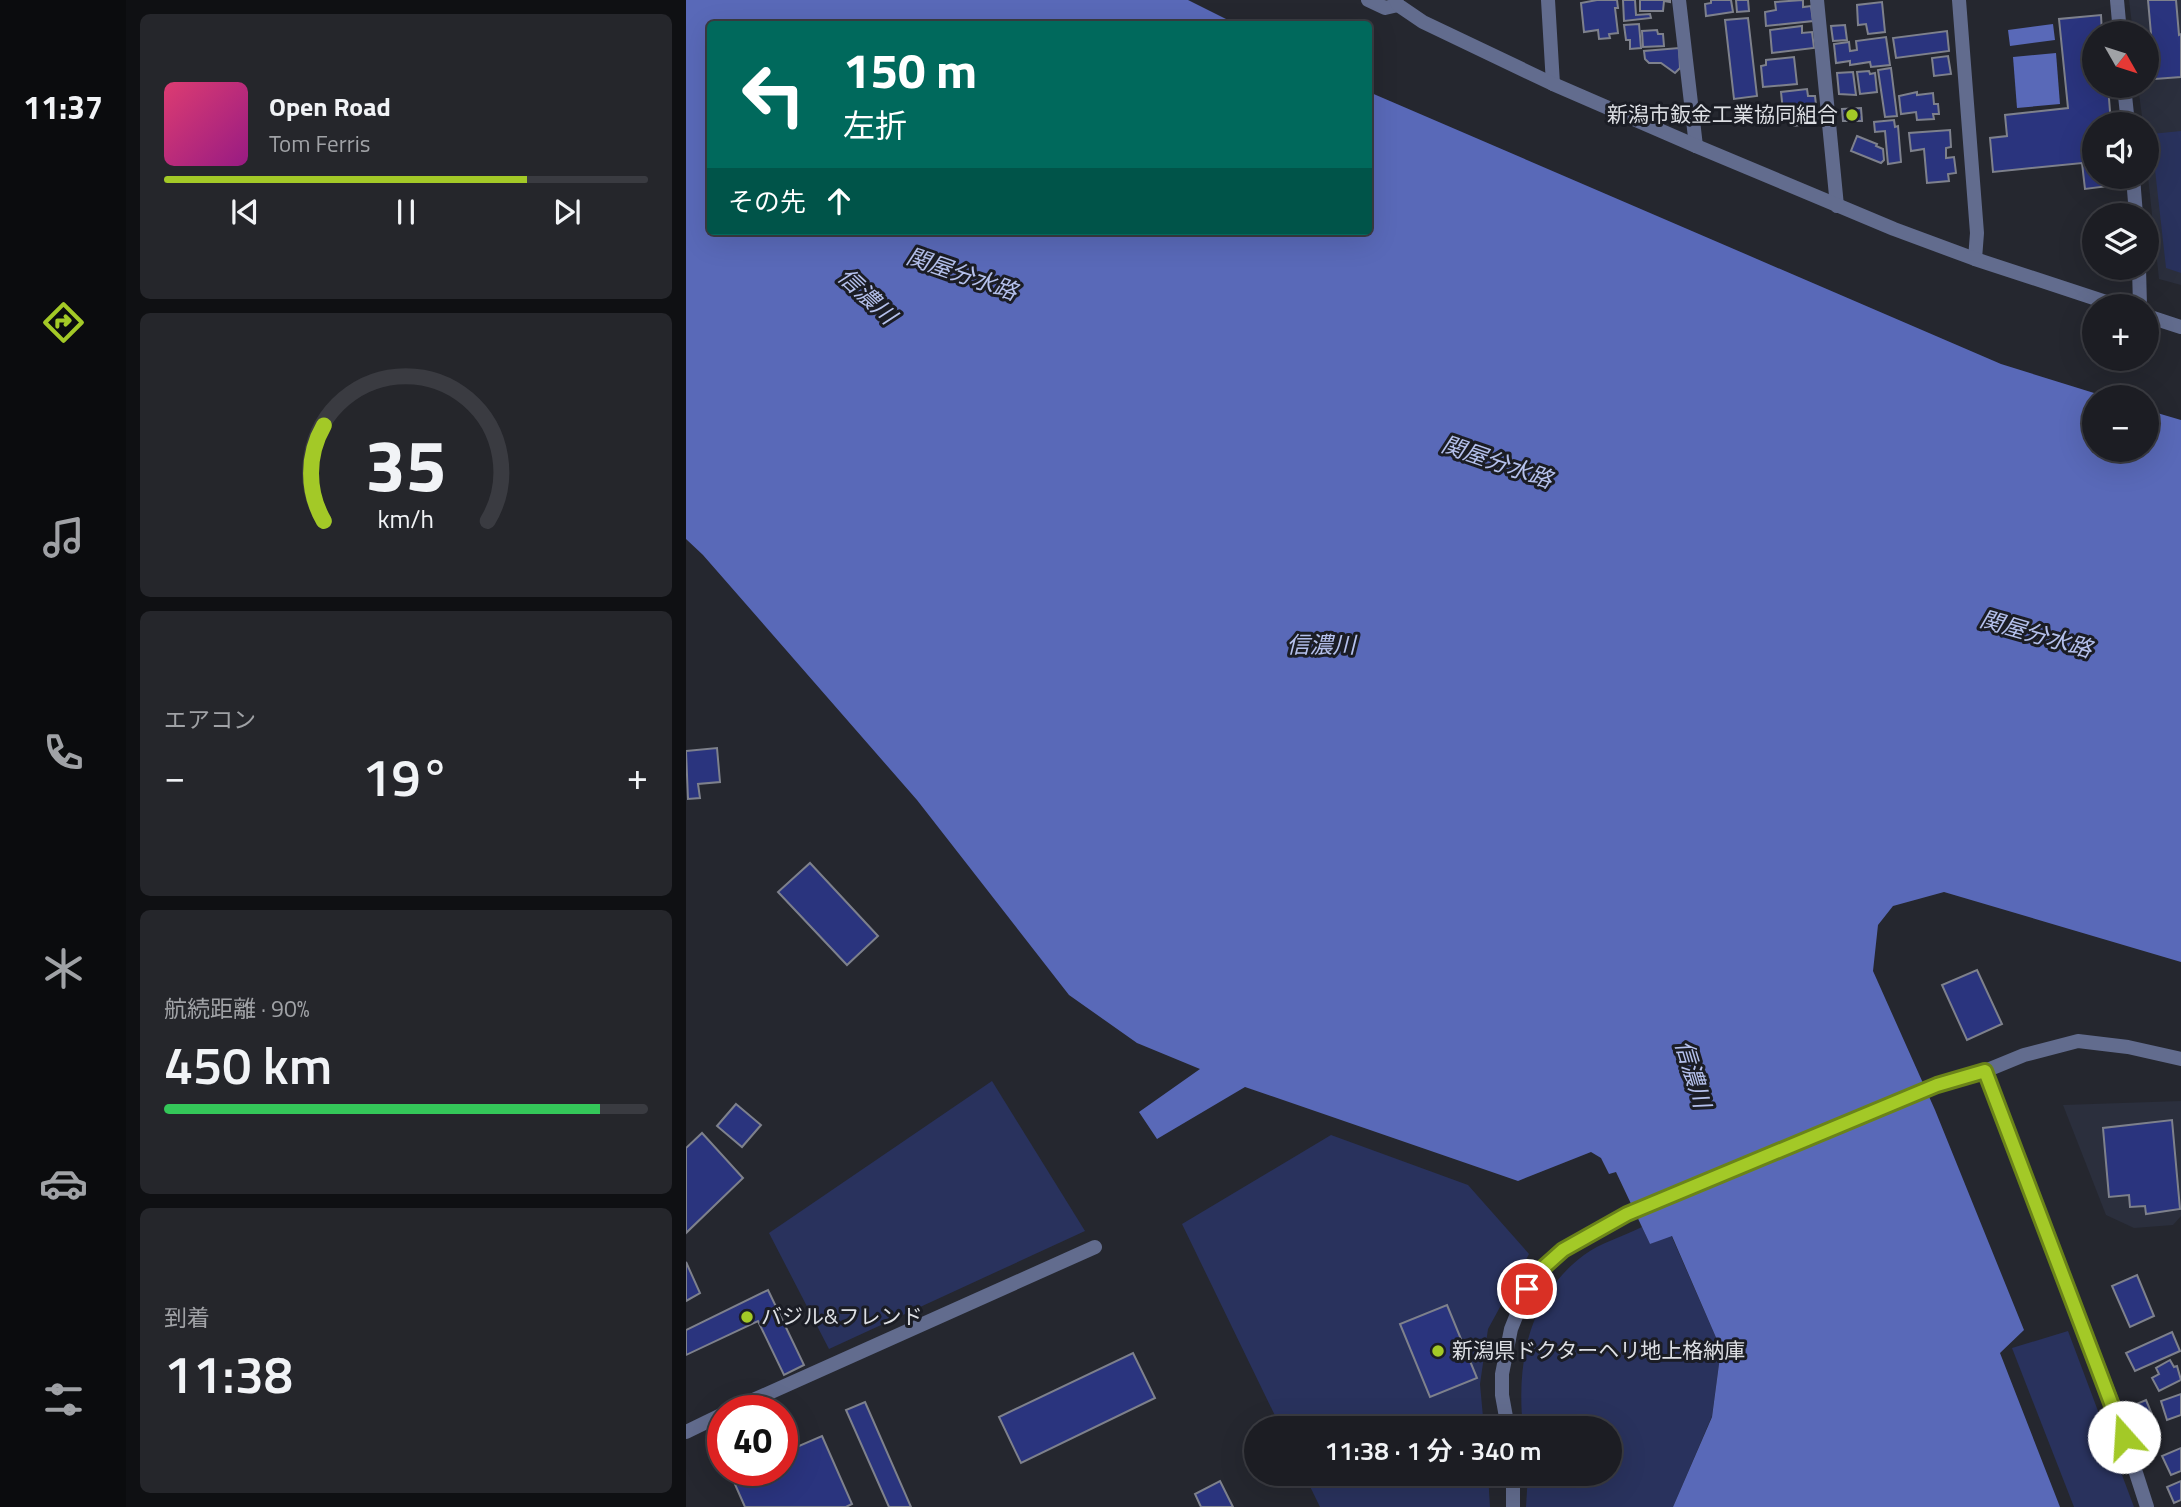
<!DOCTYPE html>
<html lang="ja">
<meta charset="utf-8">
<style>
:root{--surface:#1c1d23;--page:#25262b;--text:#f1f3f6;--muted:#a0a2a6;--line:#3a3b41;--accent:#a3c927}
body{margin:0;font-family:"Titillium Web","Noto Sans JP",sans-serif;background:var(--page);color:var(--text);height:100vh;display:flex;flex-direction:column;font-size:26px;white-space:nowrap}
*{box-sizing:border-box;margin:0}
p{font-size:23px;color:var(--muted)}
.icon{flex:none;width:38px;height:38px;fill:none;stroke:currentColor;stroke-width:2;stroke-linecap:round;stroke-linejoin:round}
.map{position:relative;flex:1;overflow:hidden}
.panel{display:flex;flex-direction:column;gap:14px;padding:14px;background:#0f1013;width:560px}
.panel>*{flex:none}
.top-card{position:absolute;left:21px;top:21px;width:665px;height:214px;border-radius:7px;box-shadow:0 7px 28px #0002,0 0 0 2px var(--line);background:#00695c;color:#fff;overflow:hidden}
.needle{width:46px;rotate:129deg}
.controls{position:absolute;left:1396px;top:21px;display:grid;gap:14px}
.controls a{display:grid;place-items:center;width:77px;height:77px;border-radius:50%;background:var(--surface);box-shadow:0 7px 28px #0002,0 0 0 2px var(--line);font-size:35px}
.speed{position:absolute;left:21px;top:1395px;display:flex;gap:14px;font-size:35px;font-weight:700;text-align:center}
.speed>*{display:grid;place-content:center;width:91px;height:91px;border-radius:50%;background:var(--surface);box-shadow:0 7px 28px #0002,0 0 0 2px var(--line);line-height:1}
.speed .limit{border:10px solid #d22;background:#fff;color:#111}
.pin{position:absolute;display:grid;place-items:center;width:60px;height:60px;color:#fff;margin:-30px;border:4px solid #fff;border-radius:50%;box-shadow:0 2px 7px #0007}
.me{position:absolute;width:77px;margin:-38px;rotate:341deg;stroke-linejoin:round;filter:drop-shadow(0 0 5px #0008)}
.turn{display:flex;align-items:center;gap:24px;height:147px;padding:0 21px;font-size:32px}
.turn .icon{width:91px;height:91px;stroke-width:2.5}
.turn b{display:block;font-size:49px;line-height:60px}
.then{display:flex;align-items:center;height:66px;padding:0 21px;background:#0003;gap:14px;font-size:26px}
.big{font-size:52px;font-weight:600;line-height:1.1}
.panel .tile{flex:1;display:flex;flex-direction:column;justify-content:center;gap:10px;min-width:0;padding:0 24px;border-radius:10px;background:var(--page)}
.panel .dial{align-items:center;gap:0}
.dial svg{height:182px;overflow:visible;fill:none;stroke:var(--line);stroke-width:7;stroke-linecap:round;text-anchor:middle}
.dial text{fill:var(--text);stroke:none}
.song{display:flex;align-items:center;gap:21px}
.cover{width:84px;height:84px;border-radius:10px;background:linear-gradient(135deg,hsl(340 70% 55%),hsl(310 70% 35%))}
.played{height:7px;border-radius:4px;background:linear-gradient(90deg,var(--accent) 75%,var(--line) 75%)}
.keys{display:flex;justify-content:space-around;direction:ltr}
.heat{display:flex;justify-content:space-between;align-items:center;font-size:38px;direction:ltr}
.charge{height:10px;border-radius:5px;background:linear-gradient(90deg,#34c759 90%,var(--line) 0)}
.trip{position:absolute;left:558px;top:1416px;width:378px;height:70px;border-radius:35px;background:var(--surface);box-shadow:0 7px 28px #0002,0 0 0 2px var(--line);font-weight:600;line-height:70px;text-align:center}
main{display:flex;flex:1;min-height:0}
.tab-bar{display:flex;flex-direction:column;width:126px;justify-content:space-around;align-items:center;background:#0b0c0e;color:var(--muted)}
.tab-bar .icon{width:49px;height:49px}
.tab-bar .selected{color:var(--accent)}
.tab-bar b{font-size:32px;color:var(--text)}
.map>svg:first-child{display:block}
.built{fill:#2b2f3d}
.green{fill:#29325d}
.water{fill:#5969b8}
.building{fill:#2a347e;stroke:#7e818c;stroke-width:2}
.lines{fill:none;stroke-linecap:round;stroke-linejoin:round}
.minor{stroke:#626c8e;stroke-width:14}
.tertiary{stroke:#626c8e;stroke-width:14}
.route-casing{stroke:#6a8319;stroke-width:18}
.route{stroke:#a3c927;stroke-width:12}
.poi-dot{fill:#a3c927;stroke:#1b1d25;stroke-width:2.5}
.labels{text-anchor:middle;stroke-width:6;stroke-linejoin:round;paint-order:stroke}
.poi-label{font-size:21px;fill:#dddfe4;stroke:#1b1d25;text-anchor:start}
.water-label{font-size:23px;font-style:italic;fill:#b5c1ec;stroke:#1b1d25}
</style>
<main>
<nav class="tab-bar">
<b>11:37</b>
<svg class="icon selected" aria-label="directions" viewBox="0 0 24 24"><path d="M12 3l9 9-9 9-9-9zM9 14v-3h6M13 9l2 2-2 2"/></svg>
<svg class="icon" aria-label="music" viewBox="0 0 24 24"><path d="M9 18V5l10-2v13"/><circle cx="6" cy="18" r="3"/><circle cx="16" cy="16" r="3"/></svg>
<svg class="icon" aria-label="phone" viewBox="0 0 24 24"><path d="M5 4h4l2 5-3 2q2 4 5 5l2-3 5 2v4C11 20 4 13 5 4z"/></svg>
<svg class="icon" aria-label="climate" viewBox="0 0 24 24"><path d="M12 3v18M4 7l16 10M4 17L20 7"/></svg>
<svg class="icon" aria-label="car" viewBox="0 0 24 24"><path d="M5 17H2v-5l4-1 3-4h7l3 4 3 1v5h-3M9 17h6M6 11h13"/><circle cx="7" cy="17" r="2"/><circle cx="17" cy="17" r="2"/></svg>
<svg class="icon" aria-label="filters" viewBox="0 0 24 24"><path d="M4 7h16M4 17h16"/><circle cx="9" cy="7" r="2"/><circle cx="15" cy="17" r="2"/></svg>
</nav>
<section class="panel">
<div class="tile">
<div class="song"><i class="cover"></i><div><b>Open Road</b><p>Tom Ferris</p></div></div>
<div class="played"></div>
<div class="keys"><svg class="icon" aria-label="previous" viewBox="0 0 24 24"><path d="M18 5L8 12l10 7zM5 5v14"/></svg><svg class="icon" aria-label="pause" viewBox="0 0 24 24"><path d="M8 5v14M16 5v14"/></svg><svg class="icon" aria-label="next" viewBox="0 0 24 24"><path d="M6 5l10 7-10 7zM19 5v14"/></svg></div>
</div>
<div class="tile dial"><svg viewBox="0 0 100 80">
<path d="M14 69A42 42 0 1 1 86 69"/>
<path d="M14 69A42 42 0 0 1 14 27" stroke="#a3c927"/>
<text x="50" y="56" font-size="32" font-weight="700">35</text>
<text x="50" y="72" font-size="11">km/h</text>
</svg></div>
<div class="tile"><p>エアコン</p>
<div class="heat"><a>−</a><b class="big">19°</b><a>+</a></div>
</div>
<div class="tile"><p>航続距離 · 90%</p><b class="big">450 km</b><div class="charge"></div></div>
<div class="tile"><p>到着</p><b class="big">11:38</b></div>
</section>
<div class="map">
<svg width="1495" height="1507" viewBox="0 0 1495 1507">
<rect width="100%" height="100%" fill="#25272f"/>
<g class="built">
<path d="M 1443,0 L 1495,0 L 1495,285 L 1473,279 L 1461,168 L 1461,124 L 1457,124 L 1452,86 L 1461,86 L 1461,33 L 1447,33 Z"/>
<path d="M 1495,1101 L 1495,1216 L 1487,1225 L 1448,1228 L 1420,1215 L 1377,1105 Z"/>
</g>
<g class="green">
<path d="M 1495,131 L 1495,273 L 1480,268 L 1465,134 Z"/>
<path d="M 306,1081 L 399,1231 L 143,1349 L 83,1233 Z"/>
<path d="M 645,1135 L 782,1185 L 843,1254 L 802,1329 L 794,1384 L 798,1428 L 595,1428 L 496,1224 Z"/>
<path d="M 956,1227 L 964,1244 L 985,1235 L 1035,1349 L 1026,1416 L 987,1507 L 840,1507 L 842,1474 L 924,1474 L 924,1428 L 837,1428 C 830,1362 843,1296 898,1255 C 914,1243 938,1236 956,1227 Z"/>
<path d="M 1382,1331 L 1448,1507 L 1388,1507 L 1326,1348 Z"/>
<path d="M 618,1474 L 802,1474 L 804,1507 L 634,1507 Z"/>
</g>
<g class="water">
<path d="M 0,0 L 502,0 L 550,24 L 24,24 L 24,231 L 682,231 L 683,92 L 1315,364 L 1421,397 L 1409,397 L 1409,450 L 1461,450 L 1461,410 L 1495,420 L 1495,962 L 1258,892 L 1207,906 L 1192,925 L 1187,971 L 1249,1110 L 1338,1330 L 1314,1353 L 1374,1507 L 987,1507 L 1026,1417 L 1035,1349 L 986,1236 L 964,1244 L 930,1172 L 923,1174 L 915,1158 L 905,1152 L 832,1181 L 559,1087 L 471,1139 L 453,1112 L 514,1069 L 451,1043 L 383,995 L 231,800 L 17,555 L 0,539 Z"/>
<path d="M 1367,24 L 1369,40 L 1324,46 L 1322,30 Z"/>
<path d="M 1370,53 L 1374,104 L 1331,108 L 1327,57 Z"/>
</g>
<g class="building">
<path d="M 911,0 L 931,0 L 932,8 L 929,8 L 932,33 L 923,34 L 924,38 L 913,39 L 912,30 L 898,32 L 895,3 Z"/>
<path d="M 937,0 L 949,0 L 950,15 L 964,14 L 965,18 L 938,21 Z"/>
<path d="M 954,0 L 984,0 L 984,2 L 978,1 L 977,11 L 954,11 Z"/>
<path d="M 1025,0 L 1045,0 L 1047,12 L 1020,16 L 1019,4 L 1025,3 Z"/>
<path d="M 1050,0 L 1062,0 L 1063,11 L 1051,12 Z"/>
<path d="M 1117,0 L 1117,7 L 1125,6 L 1127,21 L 1080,26 L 1079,12 L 1090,10 L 1089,2 Z"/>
<path d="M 1462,0 L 1490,0 L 1493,35 L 1495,34 L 1495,77 L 1469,79 Z"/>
<path d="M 1196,2 L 1199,32 L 1182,34 L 1180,24 L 1172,25 L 1171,5 Z"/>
<path d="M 1415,15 L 1416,33 L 1409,33 L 1409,86 L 1422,86 L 1425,124 L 1409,124 L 1409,177 L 1430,177 L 1431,185 L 1399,189 L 1396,163 L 1307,172 L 1304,138 L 1321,136 L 1319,115 L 1382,108 L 1373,19 Z"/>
<path d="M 1062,18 L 1071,96 L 1048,99 L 1039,20 Z"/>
<path d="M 953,24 L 955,48 L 944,49 L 944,40 L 940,40 L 938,25 Z"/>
<path d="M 1159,25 L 1161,40 L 1147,41 L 1145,26 Z"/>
<path d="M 1116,26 L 1116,33 L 1126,32 L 1128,48 L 1086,53 L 1084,30 Z"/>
<path d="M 971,30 L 972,34 L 977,34 L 978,46 L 957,47 L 956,31 Z"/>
<path d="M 1261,31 L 1263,51 L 1210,58 L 1207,38 Z"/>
<path d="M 1200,37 L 1204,65 L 1185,67 L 1184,62 L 1164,65 L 1164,61 L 1150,63 L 1148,44 L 1163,42 L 1164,51 L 1171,50 L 1170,41 Z"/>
<path d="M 993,48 L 994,68 L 989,73 L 975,63 L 963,63 L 959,59 L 958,51 Z"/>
<path d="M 1262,56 L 1265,74 L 1248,76 L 1246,58 Z"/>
<path d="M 1108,57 L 1111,84 L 1077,87 L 1075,66 L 1080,65 L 1080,60 Z"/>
<path d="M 1205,68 L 1211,116 L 1199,117 L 1192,70 Z"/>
<path d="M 1183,71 L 1184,74 L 1189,73 L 1191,92 L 1174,94 L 1171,72 Z"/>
<path d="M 1167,72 L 1170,95 L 1153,94 L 1151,73 Z"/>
<path d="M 1121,89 L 1122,96 L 1129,96 L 1132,123 L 1108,126 L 1107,121 L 1098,121 L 1095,92 Z"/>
<path d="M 1231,92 L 1231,95 L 1247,93 L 1248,104 L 1252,104 L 1253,114 L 1247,114 L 1248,119 L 1231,120 L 1230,112 L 1215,114 L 1213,96 Z"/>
<path d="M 1175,108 L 1176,121 L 1157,121 L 1156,109 Z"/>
<path d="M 1208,120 L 1209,127 L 1212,126 L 1215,162 L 1202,164 L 1199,131 L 1189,132 L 1188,122 Z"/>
<path d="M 1264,130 L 1265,147 L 1260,148 L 1260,158 L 1268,157 L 1270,173 L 1262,174 L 1263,181 L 1241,183 L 1238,149 L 1225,151 L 1223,133 Z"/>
<path d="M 1171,136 L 1191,144 L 1190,146 L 1197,149 L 1198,160 L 1195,163 L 1165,151 Z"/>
<path d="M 31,748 L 34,782 L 12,784 L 14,798 L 2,799 L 0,751 Z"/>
<path d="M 124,863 L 192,936 L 161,965 L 92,892 Z"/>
<path d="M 1291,970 L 1316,1024 L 1281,1040 L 1256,985 Z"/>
<path d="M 50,1104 L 75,1125 L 56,1147 L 31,1126 Z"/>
<path d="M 1486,1120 L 1494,1209 L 1460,1214 L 1459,1206 L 1444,1207 L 1443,1195 L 1423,1197 L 1417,1128 Z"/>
<path d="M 16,1133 L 57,1178 L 0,1233 L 0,1148 Z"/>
<path d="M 0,1262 L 14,1293 L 0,1301 Z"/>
<path d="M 1451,1275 L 1468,1316 L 1444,1327 L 1426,1286 Z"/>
<path d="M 82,1290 L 118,1365 L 98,1375 L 72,1321 L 0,1355 L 0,1330 Z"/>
<path d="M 761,1305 L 791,1378 L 744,1397 L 714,1324 Z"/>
<path d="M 1486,1332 L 1494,1351 L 1449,1371 L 1440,1353 Z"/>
<path d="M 447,1353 L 469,1398 L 335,1463 L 313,1417 Z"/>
<path d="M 1484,1360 L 1488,1367 L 1491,1366 L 1495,1380 L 1473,1391 L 1466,1378 L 1473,1374 L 1470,1368 Z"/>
<path d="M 1495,1394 L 1495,1415 L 1481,1420 L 1475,1401 Z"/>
<path d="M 1460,1400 L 1474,1434 L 1462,1440 L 1448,1405 Z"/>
<path d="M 179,1402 L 225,1507 L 203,1507 L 160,1410 Z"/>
<path d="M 136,1436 L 166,1504 L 160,1507 L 59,1507 L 44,1473 L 51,1470 L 96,1470 L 96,1450 L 97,1453 Z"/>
<path d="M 1495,1448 L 1495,1471 L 1485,1475 L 1476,1456 Z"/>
<path d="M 534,1481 L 547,1507 L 515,1507 L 509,1494 Z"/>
<path d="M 1495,1481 L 1495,1500 L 1488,1503 L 1481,1487 Z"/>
</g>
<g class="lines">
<g class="minor">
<path d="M 682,0 L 699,8 L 712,5"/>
<path d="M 862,0 L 867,84"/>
<path d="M 993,0 L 1010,146"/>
<path d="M 1131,0 L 1151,206"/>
<path d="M 1273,0 L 1291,233 L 1289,259"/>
<path d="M 1431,0 L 1434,33"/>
<path d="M 1438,86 L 1442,124"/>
<path d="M 1447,177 L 1450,215"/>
<path d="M 1453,268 L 1454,306"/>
</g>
<g class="tertiary">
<path d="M 710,0 L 712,5 L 737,22 L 867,84 L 1010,146 L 1208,229 L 1289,259 L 1432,306"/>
<path d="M 1461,316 L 1495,327"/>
<path d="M 1299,1071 L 1431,1414 L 1461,1507"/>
<path d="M 45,1410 L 409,1247"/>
<path d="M 822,1428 L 816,1395 L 816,1374 L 825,1329 L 841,1289 L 858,1267 L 877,1250 L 941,1214 L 1251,1085 L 1299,1071 L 1338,1055 L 1392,1041 L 1442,1047 L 1495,1059"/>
<path d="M 0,1432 L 37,1414"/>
<path d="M 827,1507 L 827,1474"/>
</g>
</g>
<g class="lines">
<defs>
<path id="route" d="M 841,1289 L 858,1267 L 877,1250 L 941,1214 L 1251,1085 L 1299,1071 L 1438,1437"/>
</defs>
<use href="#route" class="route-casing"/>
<use href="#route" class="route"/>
</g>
<g class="poi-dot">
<circle cx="1166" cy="115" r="7"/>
<circle cx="61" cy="1317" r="7"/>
<circle cx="752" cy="1351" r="7"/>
</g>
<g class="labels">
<g class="poi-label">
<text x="1152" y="122" text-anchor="end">新潟市鈑金工業協同組合</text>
<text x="75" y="1324">バジル&amp;フレンド</text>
<text x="766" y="1358">新潟県ドクターヘリ地上格納庫</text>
</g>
<g class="water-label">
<text transform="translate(276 274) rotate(19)" y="8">関屋分水路</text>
<text transform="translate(181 296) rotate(43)" y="8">信濃川</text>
<text transform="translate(811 462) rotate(19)" y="8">関屋分水路</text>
<text transform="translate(1350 634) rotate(16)" y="8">関屋分水路</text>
<text x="635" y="653">信濃川</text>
<text transform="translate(1007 1074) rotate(73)" y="8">信濃川</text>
</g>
</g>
</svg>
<div class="controls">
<a><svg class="needle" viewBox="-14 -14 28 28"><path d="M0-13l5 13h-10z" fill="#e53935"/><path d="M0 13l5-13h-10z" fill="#a0a2a6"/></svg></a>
<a><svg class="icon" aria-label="sound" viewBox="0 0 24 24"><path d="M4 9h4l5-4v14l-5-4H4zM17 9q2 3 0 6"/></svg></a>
<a><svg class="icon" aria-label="layers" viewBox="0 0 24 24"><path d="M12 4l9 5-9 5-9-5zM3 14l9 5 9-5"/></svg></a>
<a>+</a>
<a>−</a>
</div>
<div class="speed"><div class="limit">40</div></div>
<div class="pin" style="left:841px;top:1289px;background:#d93025"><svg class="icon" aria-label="arrive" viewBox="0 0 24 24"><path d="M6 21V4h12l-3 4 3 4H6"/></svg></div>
<svg class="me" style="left:1438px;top:1437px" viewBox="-20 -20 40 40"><circle r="19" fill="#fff"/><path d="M0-13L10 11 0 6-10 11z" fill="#a3c927"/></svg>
<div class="trip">11:38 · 1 分 · 340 m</div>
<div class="top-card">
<div class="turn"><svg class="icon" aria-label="left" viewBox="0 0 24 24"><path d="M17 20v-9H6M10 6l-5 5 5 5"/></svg><div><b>150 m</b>左折</div></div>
<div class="then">その先<svg class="icon" aria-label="ahead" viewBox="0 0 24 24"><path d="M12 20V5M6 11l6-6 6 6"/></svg></div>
</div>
</div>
</main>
